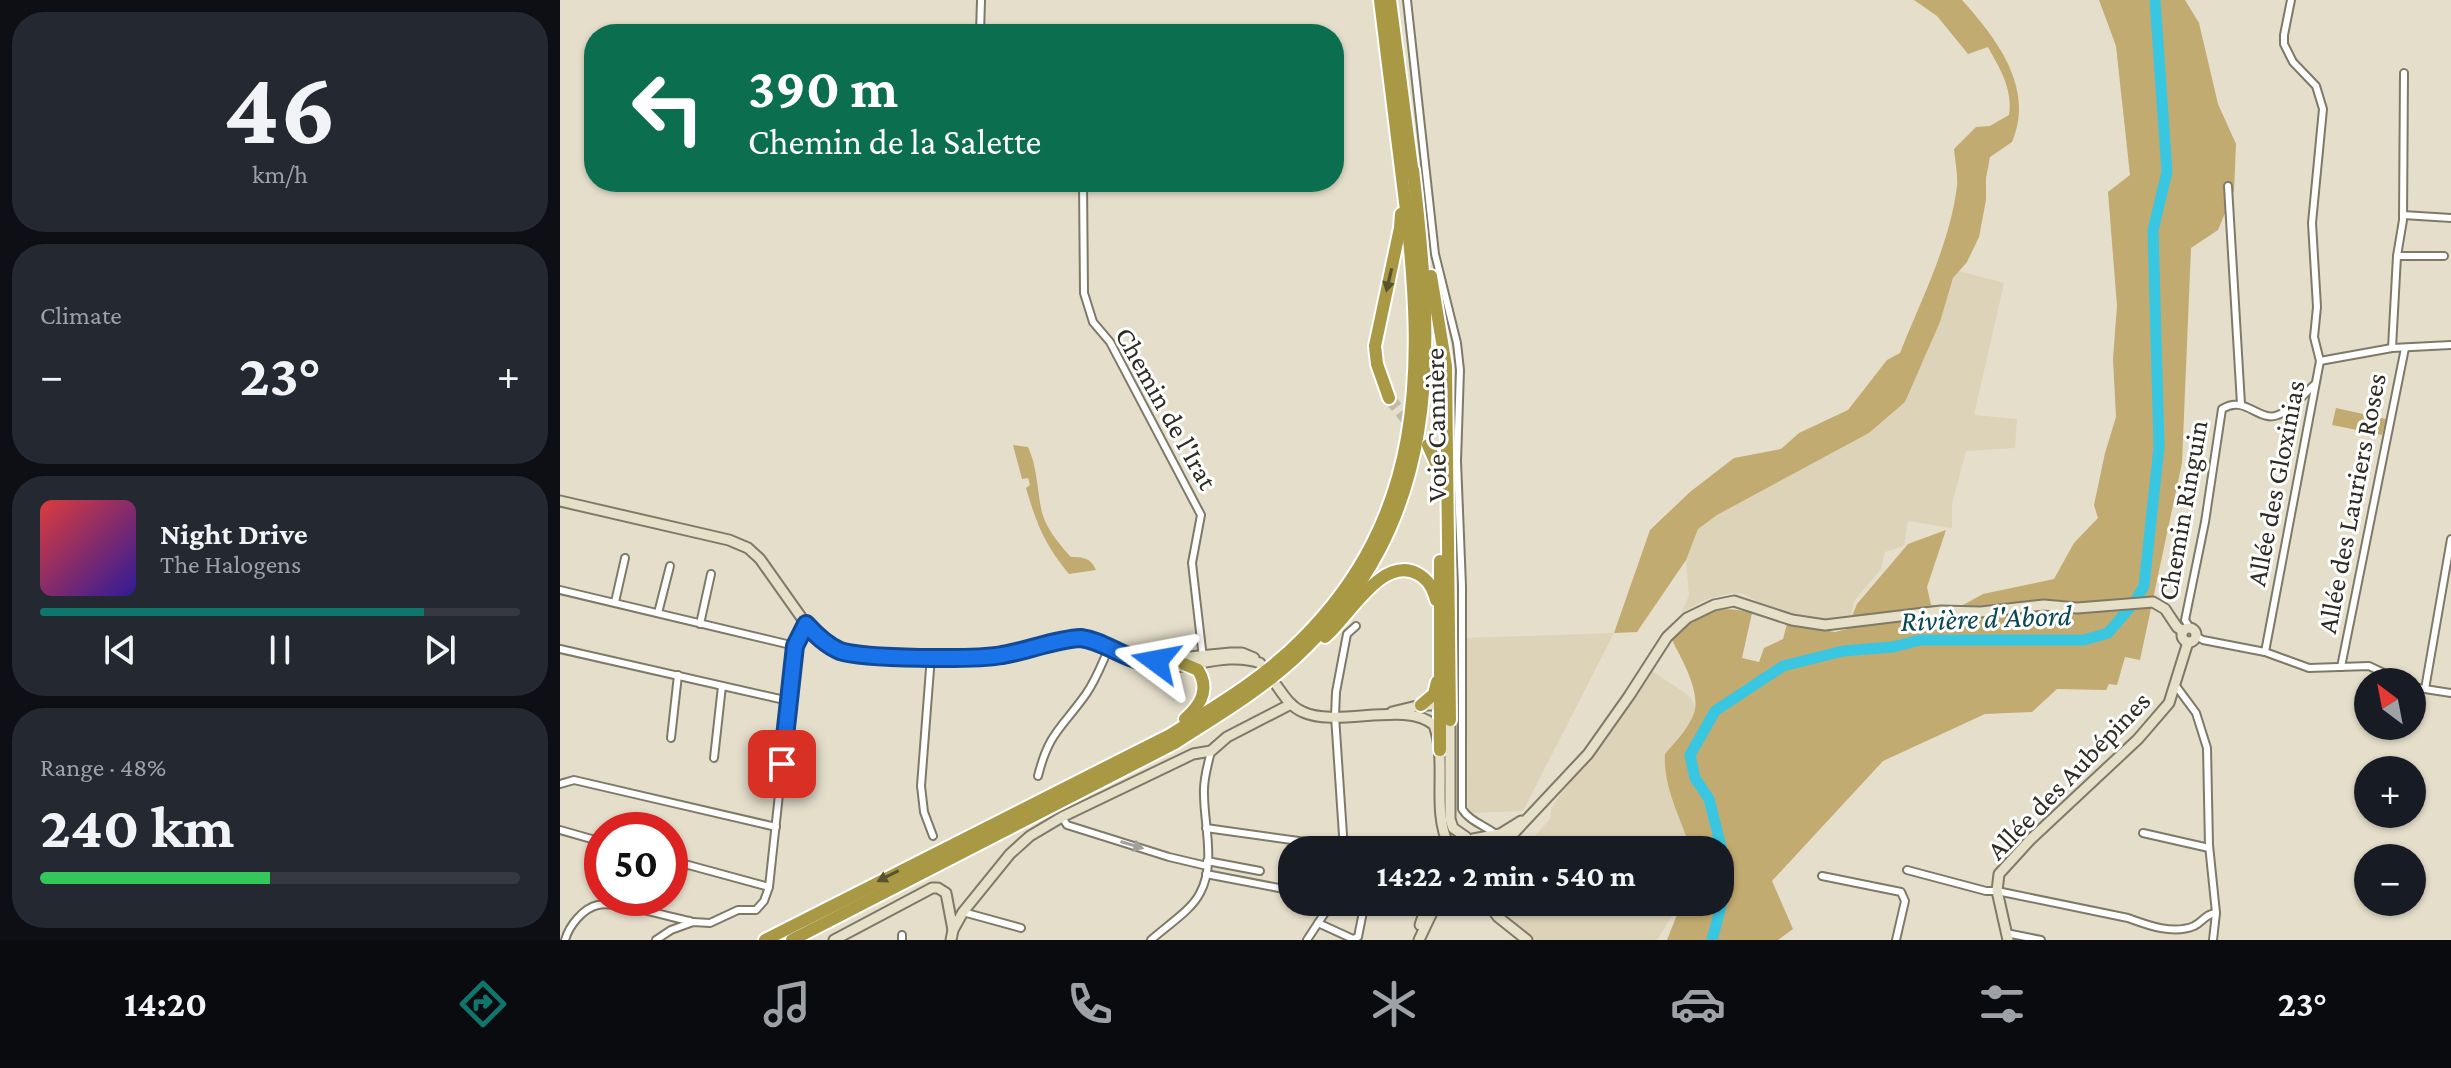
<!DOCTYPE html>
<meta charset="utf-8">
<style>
:root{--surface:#171b24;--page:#242831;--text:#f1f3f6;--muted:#9ea1a6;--line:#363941;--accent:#0f766e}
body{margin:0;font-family:"Crimson Pro",serif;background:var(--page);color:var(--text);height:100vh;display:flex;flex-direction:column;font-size:30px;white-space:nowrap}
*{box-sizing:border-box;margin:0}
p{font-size:26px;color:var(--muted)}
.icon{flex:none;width:44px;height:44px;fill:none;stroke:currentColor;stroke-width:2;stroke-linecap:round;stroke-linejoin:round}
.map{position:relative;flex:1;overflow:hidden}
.sheet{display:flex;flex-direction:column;gap:12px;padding:12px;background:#0d0f14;width:560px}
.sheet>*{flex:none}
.hud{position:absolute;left:24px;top:24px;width:760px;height:168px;border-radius:32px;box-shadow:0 2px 6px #0004;background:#0b6e4f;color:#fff;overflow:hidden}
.needle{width:52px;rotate:328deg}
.fabs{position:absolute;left:1794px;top:668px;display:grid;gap:16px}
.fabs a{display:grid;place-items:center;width:72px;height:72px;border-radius:50%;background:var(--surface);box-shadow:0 2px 6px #0004;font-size:40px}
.speed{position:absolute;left:24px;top:812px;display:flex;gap:16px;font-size:40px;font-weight:700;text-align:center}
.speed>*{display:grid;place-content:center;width:104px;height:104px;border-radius:50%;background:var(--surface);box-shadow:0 2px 6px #0004;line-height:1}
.speed .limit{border:12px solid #d22;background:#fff;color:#111}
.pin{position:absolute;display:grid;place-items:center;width:68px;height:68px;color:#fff;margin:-34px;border-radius:16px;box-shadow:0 4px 12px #0006}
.me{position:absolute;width:88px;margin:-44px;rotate:283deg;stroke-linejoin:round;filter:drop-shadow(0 0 6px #0008)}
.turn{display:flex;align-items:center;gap:28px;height:168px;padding:0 32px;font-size:36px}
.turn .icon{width:104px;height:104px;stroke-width:2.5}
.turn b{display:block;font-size:56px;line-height:68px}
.big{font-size:60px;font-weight:700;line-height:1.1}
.sheet .widget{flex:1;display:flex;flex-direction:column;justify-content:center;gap:12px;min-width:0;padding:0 28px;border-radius:32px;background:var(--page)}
.sheet .dial{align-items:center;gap:0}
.dial b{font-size:104px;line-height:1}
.song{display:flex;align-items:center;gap:24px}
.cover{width:96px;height:96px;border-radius:12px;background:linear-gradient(135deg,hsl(0 70% 55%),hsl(250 70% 35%))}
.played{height:8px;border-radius:4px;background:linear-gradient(90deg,var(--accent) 80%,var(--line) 80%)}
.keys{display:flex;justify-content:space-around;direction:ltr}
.heat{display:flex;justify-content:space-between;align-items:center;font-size:44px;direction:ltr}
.charge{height:12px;border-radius:6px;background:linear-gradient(90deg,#34c759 48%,var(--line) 0)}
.trip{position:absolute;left:718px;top:836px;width:456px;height:80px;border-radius:32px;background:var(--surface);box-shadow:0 2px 6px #0004;font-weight:700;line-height:80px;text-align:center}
.menu{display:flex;height:128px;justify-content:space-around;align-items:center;background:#090b0e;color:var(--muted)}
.menu .icon{width:56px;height:56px}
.menu .on{color:var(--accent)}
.menu b{font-size:36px;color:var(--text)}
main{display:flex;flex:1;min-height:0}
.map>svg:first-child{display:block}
.built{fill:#dcd3b9}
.green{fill:#c2ab70}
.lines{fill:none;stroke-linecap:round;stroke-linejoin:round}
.river{stroke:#38c6e1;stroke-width:11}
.highway-tunnel{stroke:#c0baaa;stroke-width:12;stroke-dasharray:12 6;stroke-linecap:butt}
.street-casing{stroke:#7f7968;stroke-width:10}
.secondary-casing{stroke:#7f7968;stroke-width:13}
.highway-casing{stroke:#fff;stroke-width:16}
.street{stroke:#fff;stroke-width:6}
.secondary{stroke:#e5e0c7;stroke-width:9}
.highway{stroke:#a99944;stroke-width:12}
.oneway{fill:#59522f}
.oneway2{fill:#a1a09c}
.route-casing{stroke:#114b97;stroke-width:20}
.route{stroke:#1a73e8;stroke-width:14}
.labels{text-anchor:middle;stroke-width:6;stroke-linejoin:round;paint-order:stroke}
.street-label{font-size:28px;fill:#2e2b24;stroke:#fff}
.water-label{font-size:30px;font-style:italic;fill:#094752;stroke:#fff}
</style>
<main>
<section class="sheet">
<div class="widget dial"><b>46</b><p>km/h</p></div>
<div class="widget"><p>Climate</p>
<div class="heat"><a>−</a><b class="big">23°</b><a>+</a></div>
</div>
<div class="widget">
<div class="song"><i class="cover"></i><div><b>Night Drive</b><p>The Halogens</p></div></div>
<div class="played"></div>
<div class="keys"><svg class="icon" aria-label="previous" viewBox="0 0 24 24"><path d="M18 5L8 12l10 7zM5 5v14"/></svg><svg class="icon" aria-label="pause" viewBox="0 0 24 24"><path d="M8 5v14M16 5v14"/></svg><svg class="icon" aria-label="next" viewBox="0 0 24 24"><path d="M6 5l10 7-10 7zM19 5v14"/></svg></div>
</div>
<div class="widget"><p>Range · 48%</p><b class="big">240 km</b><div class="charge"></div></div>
</section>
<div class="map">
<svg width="1891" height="940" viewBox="0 0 1891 940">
<rect width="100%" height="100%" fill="#e5decb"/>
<g class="built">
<path d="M 1399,271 L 1444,283 L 1414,415 L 1457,419 L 1455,448 L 1406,451 L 1392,504 L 1392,528 L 1348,521 L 1344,546 L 1325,552 L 1321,569 L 1294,601 L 1290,619 L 1266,622 L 1242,619 L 1217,612 L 1184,594 L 1172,593 L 1147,599 L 1122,612 L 1129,595 L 1126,560 L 1138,529 L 1157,515 L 1309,433 L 1345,402 L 1380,322 L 1393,278 Z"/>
<path d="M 1054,633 L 963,811 L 908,813 L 906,638 Z"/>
<path d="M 1092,671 L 1128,695 L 1133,701 L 1135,711 L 1132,720 L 1105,754 L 1117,808 L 1131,850 L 962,850 L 990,819 L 991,810 L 1000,795 L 1040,746 Z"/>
<path d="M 940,902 L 1121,902 L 1097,940 L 975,940 L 945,917 L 941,912 Z"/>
</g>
<g class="green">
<path d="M 1354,0 L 1402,0 C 1437,39 1475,88 1452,142 L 1430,157 L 1426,178 L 1426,200 L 1419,237 L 1407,262 L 1393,278 L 1380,322 L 1345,402 L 1309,433 L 1157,515 L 1138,529 L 1126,560 L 1077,632 L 1054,633 L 1090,530 L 1130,492 L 1174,458 L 1221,449 L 1239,433 L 1288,410 L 1327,360 L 1340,353 C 1361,300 1390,244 1397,186 C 1398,174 1395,161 1394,149 L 1416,127 L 1430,126 L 1449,115 C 1453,89 1440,69 1428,47 L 1408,54 L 1377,16 Z"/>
<path d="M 1539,0 L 1625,0 L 1639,23 L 1658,104 L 1676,144 L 1674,191 L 1658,230 L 1631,248 L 1622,463 L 1580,660 L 1565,657 L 1557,685 L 1549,684 L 1546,690 L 1497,689 L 1472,712 L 1425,714 L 1323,761 L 1212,881 L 1233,929 L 1218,940 L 1107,940 L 1122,902 L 1160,902 L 1160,850 L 1131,850 C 1121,818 1103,788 1105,754 C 1114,743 1126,731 1132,718 C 1144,696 1122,660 1112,640 C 1136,613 1157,603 1192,613 L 1182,658 L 1199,662 L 1204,648 L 1223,639 L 1227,624 L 1275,632 L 1287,629 L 1297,604 L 1348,544 L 1386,530 L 1367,587 L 1371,605 L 1403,605 L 1423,594 L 1494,579 L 1514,543 L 1538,518 L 1534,505 L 1545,453 L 1556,417 L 1553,359 L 1557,306 L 1548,192 L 1570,175 L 1556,46 Z"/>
<path d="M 1776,408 L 1826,419 L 1822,435 L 1772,425 Z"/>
<path d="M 453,445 L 468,447 C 477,466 477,488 481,508 C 484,526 499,544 511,557 C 523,557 531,558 536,570 L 509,574 C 484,543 477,525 466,488 L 470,485 L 468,478 L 462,479 Z"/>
</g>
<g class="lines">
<path class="river" d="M 1152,940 L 1163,899 L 1163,854 L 1149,799 L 1135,778 L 1130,755 L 1155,711 L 1223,666 L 1283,651 L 1333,647 L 1360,640 L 1524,640 L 1548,633 L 1574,603 L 1584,586 L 1599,447 L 1593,230 L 1607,172 L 1595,0"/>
<path class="highway-tunnel" d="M 829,398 L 852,426"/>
<defs>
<g id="street">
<path d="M 847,0 L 875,254 L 897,343 L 900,370 L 897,461 L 902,586 L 902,809 C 909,821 926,826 937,835"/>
<path d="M 420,34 L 421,0"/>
<path d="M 523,182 L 524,293 L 533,322 L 550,342 L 641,515 L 632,563 L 643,658"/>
<path d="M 1668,186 L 1681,404"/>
<path d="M 1843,215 L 1891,218"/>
<path d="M 1837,256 L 1884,256"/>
<path d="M 1832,348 L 1837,256 L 1843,220 L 1844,73"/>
<path d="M 1760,361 L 1832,348 L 1891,345"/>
<path d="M 0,590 L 235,646"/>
<path d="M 55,602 L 65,558"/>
<path d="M 98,613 L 110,566"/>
<path d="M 140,624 L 151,574"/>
<path d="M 1630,628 L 1625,620 L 1645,522 L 1662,409 C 1685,394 1699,423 1718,415 C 1731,410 1744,394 1754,385"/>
<path d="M 1636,636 L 1643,640 L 1705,652 L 1749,668 L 1809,666 L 1843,682"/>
<path d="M 0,649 L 229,701"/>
<path d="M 1705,652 L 1760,361 L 1754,337 L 1757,307 L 1752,223 L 1763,109 L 1756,86 L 1733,62 L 1724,44 L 1724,35 L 1731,0"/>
<path d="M 371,656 L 361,786 L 364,812 L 373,836"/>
<path d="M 1781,667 L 1845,348"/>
<path d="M 1616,686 L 1636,713 L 1647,748 L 1649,845 L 1656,913 L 1653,940"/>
<path d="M 1852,687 L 1891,693"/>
<path d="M 1865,689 L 1891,539"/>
<path d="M 111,738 L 118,675"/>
<path d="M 154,758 L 162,686"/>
<path d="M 478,776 C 489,732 502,728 526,694 C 536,680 542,663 549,648"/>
<path d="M 0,784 L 14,780 L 216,827"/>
<path d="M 502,817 L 507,825 L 609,857 L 647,866"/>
<path d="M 646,828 L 746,842"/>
<path d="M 0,830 L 42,842"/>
<path d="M 1583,833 L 1649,848"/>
<path d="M 784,850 L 775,716 L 776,692 L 787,634 L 796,626"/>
<path d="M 110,860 L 209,887"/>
<path d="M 647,861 L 700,871"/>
<path d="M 1347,870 L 1426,891 L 1437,891 L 1568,918 C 1587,925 1613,935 1634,926 C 1644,921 1645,914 1656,913"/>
<path d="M 646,874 L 724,889"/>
<path d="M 1262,876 L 1341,892 L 1345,901 L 1336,940"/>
<path d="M 403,912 L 461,928"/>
<path d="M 758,923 L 793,939 L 798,937 L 805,902"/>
<path d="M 1446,933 L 1481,940"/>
<path d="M 5,940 C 9,926 23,908 38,905 C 57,901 109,917 130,921"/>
<path d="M 96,940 L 111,930 L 133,922 L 150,923 L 178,910 L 196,910 L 204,901 L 209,887 L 235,646 L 246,624"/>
<path d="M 342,940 L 342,935"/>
<path d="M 591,940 C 606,926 631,911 640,893 C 656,864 644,825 644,794 C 643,779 648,765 651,751"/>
<path d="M 747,940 L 772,902"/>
</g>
<g id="secondary">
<path d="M 0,501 L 169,540 L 188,548 L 200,559 L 246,624 L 264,642 L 281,651 L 300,655 L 418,658 L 440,656 L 521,638 C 546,641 564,663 589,667 C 623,673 664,650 700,663"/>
<circle cx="1629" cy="635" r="7"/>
<path d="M 587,661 L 671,653 L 682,653 L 694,658"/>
<path d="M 717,686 C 724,696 731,707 743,712 C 777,728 847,700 874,725 C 888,764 871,809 889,846"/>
<path d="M 832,712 L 861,705 L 875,705 L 890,720 L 890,819 L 893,828 L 906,837"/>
<path d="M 913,839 L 940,834 L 961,821"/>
<path d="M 938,850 L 1028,754 L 1069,696 L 1107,637 L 1127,618 L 1154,605 L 1174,601 L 1232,620 L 1265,625 L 1381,611 L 1421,612 L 1484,605 L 1517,608 L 1593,602 L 1605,609 L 1617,627 L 1623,631"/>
<path d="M 927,902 L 938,917 L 967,940"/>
<path d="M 860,925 L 868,902"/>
<path d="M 274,940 L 372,888 L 378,888 L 386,893 L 393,930"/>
<path d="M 391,940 L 393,930 L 403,912 L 450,854 L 470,836 L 502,817 L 633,754 L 651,751 L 667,737 L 731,704"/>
<path d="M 859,940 L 877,902"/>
<path d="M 1448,940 L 1437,891 L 1439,874 L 1470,840 L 1578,739 L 1609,703 L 1628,642"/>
</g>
<g id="highway">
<path d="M 830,0 L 853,175"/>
<path d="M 871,276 L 886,366 L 890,720"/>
<path d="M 829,398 L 817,364 L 815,346 L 840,228 L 841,214"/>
<path d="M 868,445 L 878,468 L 881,487"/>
<path d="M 880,561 L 880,750"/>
<path d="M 765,637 C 789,617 822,554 858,574 C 869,580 873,589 876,600"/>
<path d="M 624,664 L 638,670 C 650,689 641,705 625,719"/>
<path d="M 861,705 L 874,694 L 877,682"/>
<path d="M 205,940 L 610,735 C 656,706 704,678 742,639 C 865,516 864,371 846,210 C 838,140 828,70 820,0"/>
<path d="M 232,940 L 615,743 C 655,717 698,692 734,659 C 884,522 875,355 853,170"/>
</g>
</defs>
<use href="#street" class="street-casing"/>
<use href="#secondary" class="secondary-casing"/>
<use href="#highway" class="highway-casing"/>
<use href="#street" class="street"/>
<use href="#secondary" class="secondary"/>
<use href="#highway" class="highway"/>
</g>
<defs><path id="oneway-solid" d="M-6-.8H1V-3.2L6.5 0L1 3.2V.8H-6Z" transform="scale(2)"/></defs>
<g class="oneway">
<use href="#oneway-solid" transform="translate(829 280) rotate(103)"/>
<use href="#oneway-solid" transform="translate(328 876) rotate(153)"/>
</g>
<use class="oneway2" href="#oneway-solid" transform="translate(572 845) rotate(17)"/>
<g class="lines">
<defs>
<path id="route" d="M 222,764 L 235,646 L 246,624 C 256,635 266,645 280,651 C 304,659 415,660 442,655 C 468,651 495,639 521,638 C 550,642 563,662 596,661"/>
</defs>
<use href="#route" class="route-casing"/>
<use href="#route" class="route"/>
</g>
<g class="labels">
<g class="street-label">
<text transform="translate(607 408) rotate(61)" y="10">Chemin de l'Irat</text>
<text transform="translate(875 425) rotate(-91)" y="10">Voie Cannière</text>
<text transform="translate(1715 483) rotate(-79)" y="10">Allée des Gloxinias</text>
<text transform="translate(1791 503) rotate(-79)" y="10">Allée des Lauriers Roses</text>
<text transform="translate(1622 510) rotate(-80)" y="10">Chemin Ringuin</text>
<text transform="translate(1508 775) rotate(-46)" y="10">Allée des Aubépines</text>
</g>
<g class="water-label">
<text transform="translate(1426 618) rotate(-2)" y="10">Rivière d'Abord</text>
</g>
</g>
</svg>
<div class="fabs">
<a><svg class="needle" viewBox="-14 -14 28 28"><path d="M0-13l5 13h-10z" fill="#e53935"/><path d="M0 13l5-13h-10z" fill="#9ea1a6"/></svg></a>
<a>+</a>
<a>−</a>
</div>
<div class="speed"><div class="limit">50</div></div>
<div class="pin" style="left:222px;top:764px;background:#d93025"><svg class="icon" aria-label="arrive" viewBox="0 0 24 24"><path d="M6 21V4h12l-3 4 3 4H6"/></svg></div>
<svg class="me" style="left:596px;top:661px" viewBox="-20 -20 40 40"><path d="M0-17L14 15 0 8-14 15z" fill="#1a73e8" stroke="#fff" stroke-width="4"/></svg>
<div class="trip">14:22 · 2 min · 540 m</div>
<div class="hud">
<div class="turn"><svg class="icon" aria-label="left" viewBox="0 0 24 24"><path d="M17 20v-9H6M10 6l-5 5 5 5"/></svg><div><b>390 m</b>Chemin de la Salette</div></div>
</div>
</div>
</main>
<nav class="menu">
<b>14:20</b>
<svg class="icon on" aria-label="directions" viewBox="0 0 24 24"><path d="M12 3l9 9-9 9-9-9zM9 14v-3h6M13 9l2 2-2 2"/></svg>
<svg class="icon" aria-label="music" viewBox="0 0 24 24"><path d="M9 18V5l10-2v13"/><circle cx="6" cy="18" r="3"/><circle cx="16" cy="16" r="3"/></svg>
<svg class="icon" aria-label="phone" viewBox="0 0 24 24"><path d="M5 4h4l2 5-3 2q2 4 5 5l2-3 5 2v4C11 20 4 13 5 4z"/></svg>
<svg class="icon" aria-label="climate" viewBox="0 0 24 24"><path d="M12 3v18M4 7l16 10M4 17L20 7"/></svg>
<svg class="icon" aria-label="car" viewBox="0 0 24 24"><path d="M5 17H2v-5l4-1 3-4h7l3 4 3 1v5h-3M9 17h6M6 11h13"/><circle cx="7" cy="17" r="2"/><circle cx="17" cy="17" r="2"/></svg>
<svg class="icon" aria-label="filters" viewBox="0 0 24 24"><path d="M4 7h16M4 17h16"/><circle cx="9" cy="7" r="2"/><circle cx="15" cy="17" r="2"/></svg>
<b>23°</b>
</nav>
